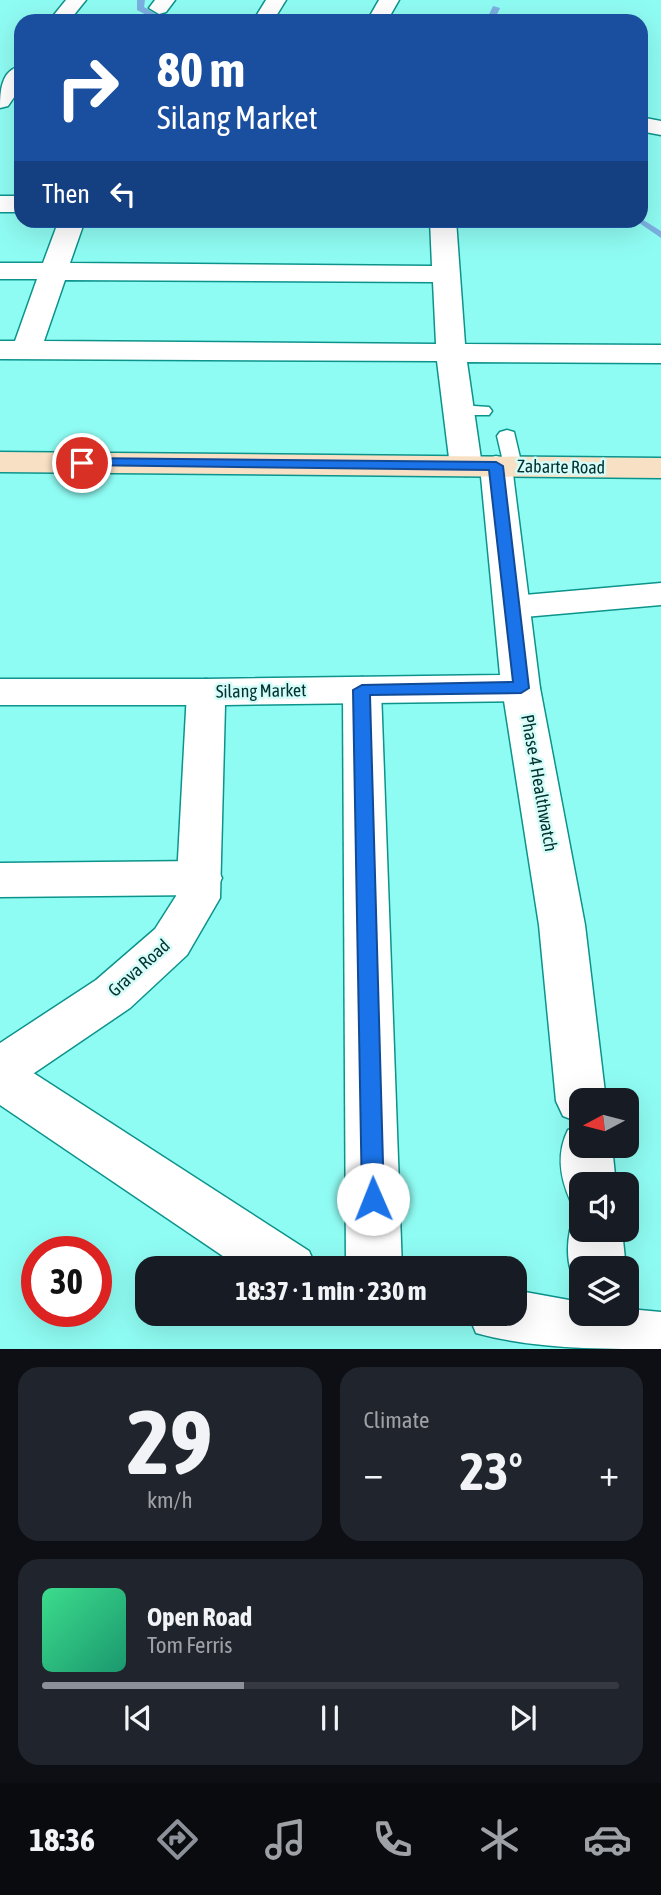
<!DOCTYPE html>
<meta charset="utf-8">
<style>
:root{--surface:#171b24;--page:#20242c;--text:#f1f3f6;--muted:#9ea1a6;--line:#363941;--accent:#8c9099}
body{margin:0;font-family:"Asap Condensed",sans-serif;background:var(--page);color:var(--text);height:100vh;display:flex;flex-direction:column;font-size:26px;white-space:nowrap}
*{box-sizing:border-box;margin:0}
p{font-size:23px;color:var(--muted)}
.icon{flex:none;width:38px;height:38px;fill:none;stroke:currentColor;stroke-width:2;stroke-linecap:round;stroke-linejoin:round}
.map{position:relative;height:1349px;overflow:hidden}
.drawer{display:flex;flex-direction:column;gap:18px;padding:18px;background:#0d0f14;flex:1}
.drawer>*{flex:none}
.hud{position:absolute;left:14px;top:14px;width:634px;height:214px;border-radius:21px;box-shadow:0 7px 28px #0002;background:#1a4fa0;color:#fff;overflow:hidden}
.needle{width:46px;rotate:263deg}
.tools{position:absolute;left:569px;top:1088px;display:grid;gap:14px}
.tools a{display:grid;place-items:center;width:70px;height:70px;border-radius:14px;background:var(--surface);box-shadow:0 7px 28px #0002;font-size:35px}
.speed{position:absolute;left:21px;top:1236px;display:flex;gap:14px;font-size:35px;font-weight:700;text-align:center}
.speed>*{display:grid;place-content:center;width:91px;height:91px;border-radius:50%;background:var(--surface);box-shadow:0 7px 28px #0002;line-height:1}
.speed .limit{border:10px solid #d22;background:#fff;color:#111}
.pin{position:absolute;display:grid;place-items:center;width:60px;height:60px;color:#fff;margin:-30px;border:4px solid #fff;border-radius:50%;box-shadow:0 2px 7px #0007}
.me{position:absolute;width:77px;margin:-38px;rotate:359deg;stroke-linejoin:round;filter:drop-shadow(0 0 5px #0008)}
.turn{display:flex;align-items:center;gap:24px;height:147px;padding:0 28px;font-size:32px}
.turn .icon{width:91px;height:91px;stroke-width:2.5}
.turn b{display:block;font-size:49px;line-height:60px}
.then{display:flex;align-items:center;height:66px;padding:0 28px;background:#0003;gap:14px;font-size:26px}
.big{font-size:52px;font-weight:700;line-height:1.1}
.drawer .card{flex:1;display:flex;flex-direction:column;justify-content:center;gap:10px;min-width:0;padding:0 24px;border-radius:21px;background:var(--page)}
.drawer .dial{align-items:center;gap:0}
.dial b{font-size:91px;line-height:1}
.song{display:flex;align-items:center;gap:21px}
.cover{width:84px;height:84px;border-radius:10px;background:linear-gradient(135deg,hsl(150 70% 55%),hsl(160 70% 35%))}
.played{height:7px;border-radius:4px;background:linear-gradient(90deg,var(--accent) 35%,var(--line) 35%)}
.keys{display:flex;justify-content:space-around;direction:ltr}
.heat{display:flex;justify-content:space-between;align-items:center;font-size:38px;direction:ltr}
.drawer .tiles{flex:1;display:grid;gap:18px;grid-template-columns:1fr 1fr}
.card:last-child{grid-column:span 2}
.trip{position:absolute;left:135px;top:1256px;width:392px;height:70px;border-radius:21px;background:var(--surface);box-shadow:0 7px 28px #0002;font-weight:700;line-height:70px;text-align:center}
.tabs{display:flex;height:112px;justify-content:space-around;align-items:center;background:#090b0e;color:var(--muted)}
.tabs .icon{width:49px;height:49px}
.tabs .selected{color:var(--accent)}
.tabs b{font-size:32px;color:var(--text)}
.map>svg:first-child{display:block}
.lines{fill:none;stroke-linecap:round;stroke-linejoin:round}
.stream{fill:#7cb0e2;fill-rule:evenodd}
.service-casing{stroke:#0c938c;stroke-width:3}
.minor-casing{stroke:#0c938c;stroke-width:3}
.tertiary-casing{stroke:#0c938c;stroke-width:3}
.secondary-casing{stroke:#0c938c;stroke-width:3}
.service{fill:#fff;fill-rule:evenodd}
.minor{fill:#fff;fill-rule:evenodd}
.tertiary{fill:#fff;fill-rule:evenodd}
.secondary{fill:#f7e0c4;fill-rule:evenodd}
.route{fill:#1a73e8;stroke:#114b97;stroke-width:2}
.labels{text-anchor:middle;stroke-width:5;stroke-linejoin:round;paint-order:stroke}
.street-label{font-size:18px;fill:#003330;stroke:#d5fcf8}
</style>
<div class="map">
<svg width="661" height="1349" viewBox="0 0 661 1349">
<rect width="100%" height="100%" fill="#8ffcf3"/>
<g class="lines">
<g class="stream">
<path d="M 137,0 L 145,0 L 144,7 L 167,21 L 158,21 L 137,10 Z"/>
<path d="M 493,6 L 500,8 L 494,21 L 486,21 Z"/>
<path d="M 640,218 L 661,231 L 661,238 L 635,220 L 640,220 Z"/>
</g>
<defs>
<g id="service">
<path d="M 459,405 L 489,407 L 492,411 L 489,415 L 452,415 L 449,411 L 452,407 Z"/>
<path d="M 507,430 L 514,432 L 522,466 L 519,470 L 505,470 L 497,436 L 500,432 Z"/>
</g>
<g id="minor">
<path d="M 66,0 L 86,0 L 69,21 L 49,21 Z"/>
<path d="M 155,0 L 175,0 L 166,12 L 159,14 L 149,8 Z"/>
<path d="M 266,0 L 286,0 L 273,21 L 253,21 Z"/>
<path d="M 379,0 L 399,0 L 387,21 L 367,21 Z"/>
<path d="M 21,66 L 21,87 L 8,106 L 0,108 C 0,91 1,70 21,66 Z"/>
<path d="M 640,117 L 661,121 L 661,135 L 640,131 Z"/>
<rect x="0" y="196" width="21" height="16"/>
<path d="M 59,220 L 85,220 L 70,263 L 432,266 L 430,220 L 456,220 L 465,344 L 661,345 L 661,363 L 467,362 L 482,466 L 478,473 L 466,476 L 454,473 L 450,466 L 437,361 L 0,359 L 0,341 L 15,341 L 37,279 L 0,279 L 0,263 L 43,263 ZM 65,280 L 433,282 L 436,344 L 44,341 Z"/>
<path d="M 661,583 L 661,605 L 513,618 L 500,615 L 495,607 L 500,599 L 513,596 Z"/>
<path d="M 521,675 L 535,679 L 540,688 L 585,925 L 606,1101 L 581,1101 L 581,1123 L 563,1116 L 556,1101 L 539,925 L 502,688 L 507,679 Z"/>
<path d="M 362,677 L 376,681 L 381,690 L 402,1269 L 346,1269 L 343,690 L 348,681 Z"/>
<path d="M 0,679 L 206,679 L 220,683 L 225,692 L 220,701 L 206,705 L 0,705 Z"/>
<path d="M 200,861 L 216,866 L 222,878 L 216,890 L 200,895 L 0,897 L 0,863 Z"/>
<path d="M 0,1057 L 18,1063 L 309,1251 L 317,1269 L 242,1269 L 0,1105 Z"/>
<path d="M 581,1125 L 581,1146 L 612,1146 L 616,1185 L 581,1185 L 581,1206 L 571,1202 C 560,1178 556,1154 568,1130 Z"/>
<path d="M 581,1210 L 581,1230 L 622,1230 L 626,1269 L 581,1269 L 581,1288 C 563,1270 566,1234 576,1212 Z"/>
<path d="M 514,1290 L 580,1302 L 581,1299 L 581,1314 L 626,1314 L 626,1303 L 629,1309 L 661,1312 L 661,1349 C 599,1349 534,1349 476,1333 L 468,1314 L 514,1314 Z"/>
</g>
<path id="tertiary" d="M 496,456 L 508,459 L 512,466 L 540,688 L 535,697 L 521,701 L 225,705 L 220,898 L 187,955 L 130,1008 L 18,1084 L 0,1090 L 0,1043 L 96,980 L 155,929 L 176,896 L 187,692 L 192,683 L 206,679 L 500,675 L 480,466 L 484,459 Z"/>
<path id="secondary" d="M 0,452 L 661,458 L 661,478 L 0,472 Z"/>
</defs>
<use href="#service" class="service-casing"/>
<use href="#minor" class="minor-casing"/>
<use href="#tertiary" class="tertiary-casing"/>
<use href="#secondary" class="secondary-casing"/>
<use href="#service" class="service"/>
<use href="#minor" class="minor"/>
<use href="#tertiary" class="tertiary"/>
<use href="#secondary" class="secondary"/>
</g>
<path class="route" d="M 82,458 L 496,462 L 503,466 L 529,688 L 521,693 L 370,695 L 384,1199 L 381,1206 L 373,1209 L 365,1206 L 362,1199 L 353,690 L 362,685 L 513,682 L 489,470 L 77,465 L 77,460 Z"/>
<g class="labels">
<g class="street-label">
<text transform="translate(561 467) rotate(1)" y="6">Zabarte Road</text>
<text transform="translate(261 691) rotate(-1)" y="6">Silang Market</text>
<text transform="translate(539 783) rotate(80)" y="6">Phase 4 Healthwatch</text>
<text transform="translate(139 968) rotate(-42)" y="6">Grava Road</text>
</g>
</g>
</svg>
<div class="tools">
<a><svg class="needle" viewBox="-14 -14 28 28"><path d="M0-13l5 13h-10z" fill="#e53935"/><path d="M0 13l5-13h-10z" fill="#9ea1a6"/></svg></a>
<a><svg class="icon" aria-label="sound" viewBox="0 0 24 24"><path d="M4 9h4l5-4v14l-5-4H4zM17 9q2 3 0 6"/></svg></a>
<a><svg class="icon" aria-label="layers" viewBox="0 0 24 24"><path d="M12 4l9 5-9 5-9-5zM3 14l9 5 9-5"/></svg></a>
</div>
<div class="speed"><div class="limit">30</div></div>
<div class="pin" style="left:82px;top:463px;background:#d93025"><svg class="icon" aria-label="arrive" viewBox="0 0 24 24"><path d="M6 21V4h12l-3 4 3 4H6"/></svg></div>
<svg class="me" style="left:373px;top:1199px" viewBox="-20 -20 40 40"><circle r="19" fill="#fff"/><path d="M0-13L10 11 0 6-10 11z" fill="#1a73e8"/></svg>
<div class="trip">18:37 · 1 min · 230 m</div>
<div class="hud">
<div class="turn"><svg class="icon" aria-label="right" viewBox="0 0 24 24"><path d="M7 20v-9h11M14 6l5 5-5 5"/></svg><div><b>80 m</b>Silang Market</div></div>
<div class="then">Then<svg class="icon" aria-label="left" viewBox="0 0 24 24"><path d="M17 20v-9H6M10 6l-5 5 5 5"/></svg></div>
</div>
</div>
<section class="drawer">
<div class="tiles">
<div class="card dial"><b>29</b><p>km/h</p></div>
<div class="card"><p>Climate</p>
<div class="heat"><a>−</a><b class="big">23°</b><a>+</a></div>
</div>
<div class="card">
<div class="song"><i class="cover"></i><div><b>Open Road</b><p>Tom Ferris</p></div></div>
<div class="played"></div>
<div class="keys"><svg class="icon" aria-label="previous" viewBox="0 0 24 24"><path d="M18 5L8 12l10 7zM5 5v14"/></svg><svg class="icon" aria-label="pause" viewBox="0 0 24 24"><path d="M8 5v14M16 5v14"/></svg><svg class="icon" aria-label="next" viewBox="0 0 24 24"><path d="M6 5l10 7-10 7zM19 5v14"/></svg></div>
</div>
</div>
</section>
<nav class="tabs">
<b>18:36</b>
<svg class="icon selected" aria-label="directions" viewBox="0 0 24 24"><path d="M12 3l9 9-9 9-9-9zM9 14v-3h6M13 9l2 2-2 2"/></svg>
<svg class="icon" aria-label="music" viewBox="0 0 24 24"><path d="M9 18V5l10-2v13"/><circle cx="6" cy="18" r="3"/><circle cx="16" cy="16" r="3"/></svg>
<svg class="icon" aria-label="phone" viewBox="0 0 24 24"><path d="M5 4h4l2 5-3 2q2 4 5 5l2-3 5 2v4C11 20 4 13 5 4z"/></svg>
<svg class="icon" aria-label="climate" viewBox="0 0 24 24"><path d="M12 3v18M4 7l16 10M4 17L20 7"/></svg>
<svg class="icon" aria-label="car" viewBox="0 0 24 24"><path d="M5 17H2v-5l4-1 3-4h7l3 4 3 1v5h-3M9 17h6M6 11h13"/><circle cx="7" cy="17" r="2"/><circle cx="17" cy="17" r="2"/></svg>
</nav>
